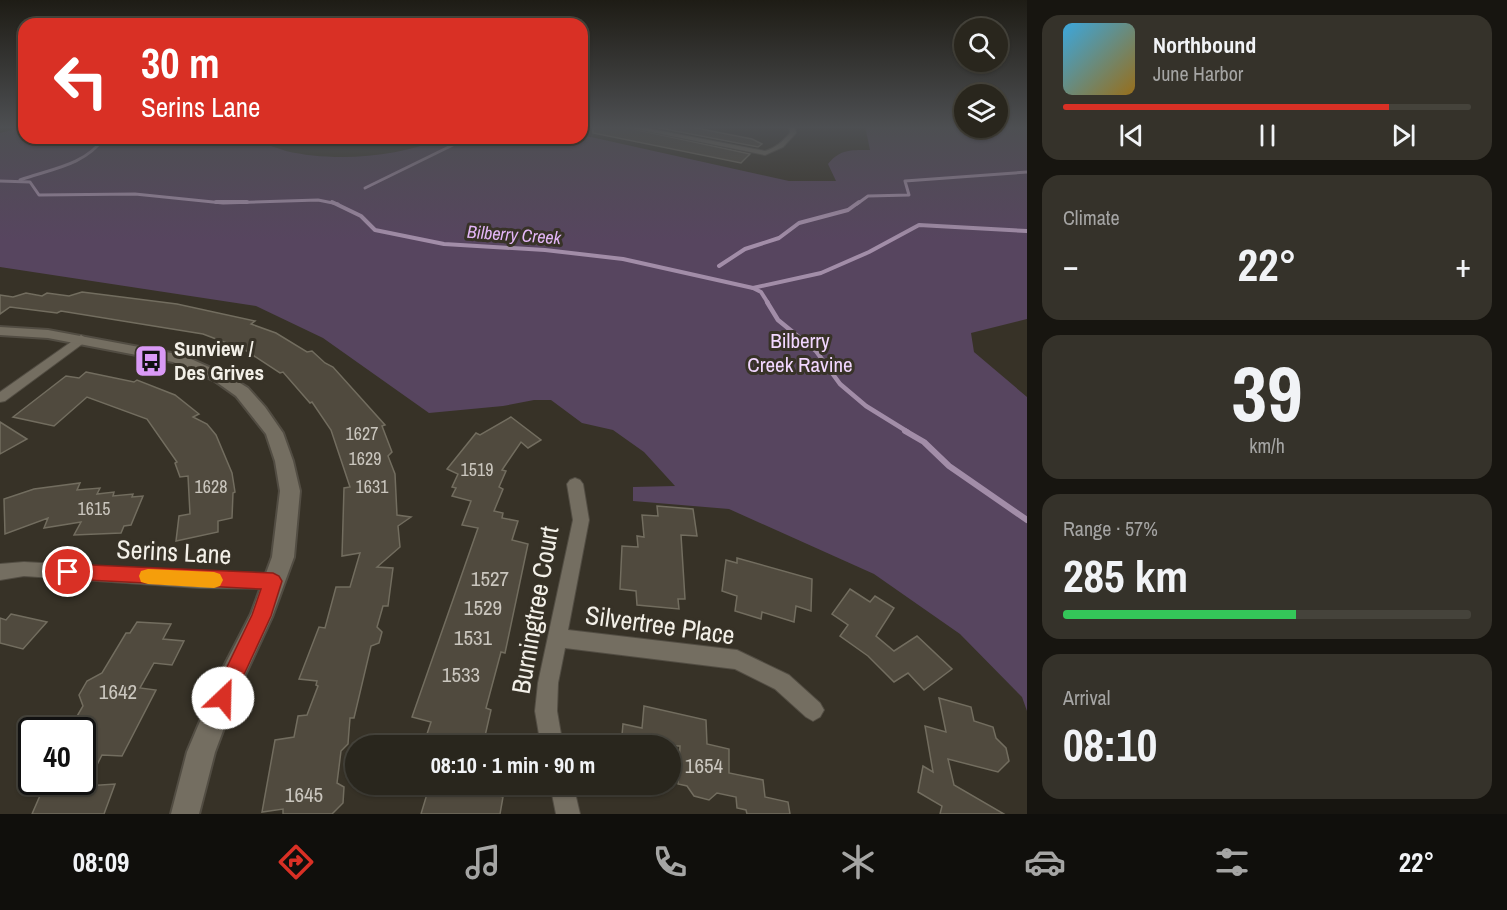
<!DOCTYPE html>
<meta charset="utf-8">
<style>
:root{--surface:#29261d;--page:#35322a;--text:#f1f3f6;--muted:#a5a5a4;--line:#45433b;--accent:#d93025}
body{margin:0;font-family:"Archivo Narrow",sans-serif;background:var(--page);color:var(--text);height:100vh;display:flex;flex-direction:column;font-size:22px;white-space:nowrap}
*{box-sizing:border-box;margin:0}
p{font-size:20px;color:var(--muted)}
.icon{flex:none;width:33px;height:33px;fill:none;stroke:currentColor;stroke-width:2;stroke-linecap:round;stroke-linejoin:round}
.map{position:relative;flex:1;overflow:hidden}
.side{display:flex;flex-direction:column;gap:15px;padding:15px;background:#171510;width:480px}
.side>*{flex:none}
.banner{position:absolute;left:18px;top:18px;width:570px;height:126px;border-radius:18px;box-shadow:0 2px 4px #0004,0 0 0 2px var(--line);background:#d93025;color:#fff;overflow:hidden}
.tools{position:absolute;left:954px;top:18px;display:grid;gap:12px}
.tools a{display:grid;place-items:center;width:54px;height:54px;border-radius:50%;background:var(--surface);box-shadow:0 2px 4px #0004,0 0 0 2px var(--line);font-size:30px}
.speed{position:absolute;left:18px;top:717px;display:flex;gap:12px;font-size:30px;font-weight:700;text-align:center}
.speed>*{display:grid;place-content:center;width:78px;height:78px;border-radius:50%;background:var(--surface);box-shadow:0 2px 4px #0004,0 0 0 2px var(--line);line-height:1}
.speed .limit{border:3px solid #111;border-radius:9px;background:#fff;color:#111}
.pin{position:absolute;display:grid;place-items:center;width:51px;height:51px;color:#fff;margin:-26px;border:3px solid #fff;border-radius:50%;box-shadow:0 2px 6px #0007}
.me{position:absolute;width:66px;margin:-33px;rotate:24deg;stroke-linejoin:round;filter:drop-shadow(0 0 4px #0008)}
.turn{display:flex;align-items:center;gap:21px;height:126px;padding:0 24px;font-size:27px}
.turn .icon{width:78px;height:78px;stroke-width:2.5}
.turn b{display:block;font-size:42px;line-height:51px}
.big{font-size:45px;font-weight:800;line-height:1.1}
.side .tile{flex:1;display:flex;flex-direction:column;justify-content:center;gap:9px;min-width:0;padding:0 21px;border-radius:18px;background:var(--page)}
.side .dial{align-items:center;gap:0}
.dial b{font-size:78px;line-height:1}
.song{display:flex;align-items:center;gap:18px}
.cover{width:72px;height:72px;border-radius:9px;background:linear-gradient(135deg,hsl(200 70% 55%),hsl(40 70% 35%))}
.played{height:6px;border-radius:3px;background:linear-gradient(90deg,var(--accent) 80%,var(--line) 80%)}
.keys{display:flex;justify-content:space-around;direction:ltr}
.heat{display:flex;justify-content:space-between;align-items:center;font-size:33px;direction:ltr}
.charge{height:9px;border-radius:4px;background:linear-gradient(90deg,#34c759 57%,var(--line) 0)}
.trip{position:absolute;left:345px;top:735px;width:336px;height:60px;border-radius:30px;background:var(--surface);box-shadow:0 2px 4px #0004,0 0 0 2px var(--line);font-weight:800;line-height:60px;text-align:center}
.tabs{display:flex;height:96px;justify-content:space-around;align-items:center;background:#100f0c;color:var(--muted)}
.tabs .icon{width:42px;height:42px}
.tabs .selected{color:var(--accent)}
.tabs b{font-size:27px;color:var(--text)}
main{display:flex;flex:1;min-height:0}
.map>svg:first-child{display:block}
.green{fill:#57455f}
.lines{fill:none;stroke-linecap:round;stroke-linejoin:round}
.stream-far3{stroke:#a28da8;stroke-width:3}
.stream-far2{stroke:#a28da8;stroke-width:4}
.stream-far1{stroke:#a28da8;stroke-width:4.5}
.stream{stroke:#a28da8;stroke-width:6}
.building{fill:#504a3e;stroke:#726d5f;stroke-width:1.5}
.minor-casing{stroke:#524d43;stroke-width:2}
.tertiary-casing{stroke:#524d43;stroke-width:4}
.minor{fill:#746e61;fill-rule:evenodd}
.tertiary{fill:#746e61;fill-rule:evenodd}
.route{fill:#d93025;stroke:#8d1f18;stroke-width:1.5}
.slow{fill:#f59e0b}
.labels{text-anchor:middle;stroke-width:6;stroke-linejoin:round;paint-order:stroke}
.far-water-label{font-size:18px;font-style:italic;fill:#e5b7f9;stroke:#373227}
.number-label{font-size:18px;fill:#cac6be}
.park-label{font-size:21px;fill:#f2d7ff;stroke:#373227}
.poi-label{font-size:21px;font-weight:bold;fill:#f3f0e8;stroke:#373227;text-anchor:start}
.near-number-label{font-size:21px;fill:#cac6be}
.near-street-label{font-size:26px;fill:#f3f0e8;stroke:#373227}
</style>
<main>
<div class="map">
<svg width="1027" height="814" viewBox="0 0 1027 814">
<rect width="100%" height="100%" fill="#373227"/>
<path class="green" d="M 865,126 L 1027,126 L 1027,319 L 971,333 L 974,352 L 1027,397 L 1027,711 L 1022,697 L 960,634 L 874,574 L 729,509 L 633,501 L 633,487 L 675,486 L 644,452 L 613,430 L 582,423 L 551,400 L 534,400 L 503,406 L 429,413 L 323,338 L 256,306 L 0,267 L 0,133 L 24,127 L 24,138 C 73,138 121,138 170,138 C 192,138 216,136 238,138 C 255,140 270,146 286,151 C 332,162 398,158 442,138 L 582,138 L 582,135 L 789,181 L 836,181 L 828,164 C 840,149 851,150 870,150 Z"/>
<g class="lines">
<g class="stream-far3">
<path d="M 20,180 C 50,169 84,166 104,138"/>
<path d="M 0,181 L 30,182 L 39,195 L 135,194 L 223,203 L 318,200 L 338,204"/>
<path d="M 365,188 L 461,141"/>
<path d="M 857,204 L 868,196 L 909,195 L 905,181 L 1027,172"/>
</g>
<g class="stream-far2">
<path d="M 216,202 L 247,202"/>
<path d="M 332,202 L 361,216 L 375,230 L 444,244 L 545,250 L 623,259 L 753,288 L 821,273 L 869,252 L 919,225 L 1027,231"/>
<path d="M 719,266 L 745,249 L 779,238 L 799,223 L 848,210 L 859,202"/>
<path d="M 753,288 L 761,292 L 768,303"/>
</g>
<path class="stream-far1" d="M 767,302 L 778,320 L 816,351 L 840,384 L 866,406 L 908,432"/>
<path class="stream" d="M 905,431 L 924,442 L 949,466 L 1027,520"/>
</g>
<g class="building">
<path d="M 593,126 L 620,126 L 750,154 L 741,163 L 593,133 Z"/>
<path d="M 649,126 L 686,126 L 752,139 L 762,144 L 758,147 Z"/>
<path d="M 82,292 L 177,304 L 255,321 L 251,324 L 276,333 L 307,352 L 312,351 L 325,363 L 333,367 L 385,425 L 382,426 L 392,452 L 388,456 L 395,474 L 397,515 L 411,517 L 398,526 L 400,547 L 377,567 L 393,568 L 388,606 L 383,606 L 377,627 L 382,632 L 379,643 L 371,646 L 354,718 L 350,718 L 348,744 L 341,751 L 337,783 L 344,787 L 343,803 L 332,814 L 283,814 L 283,809 L 262,812 L 275,740 L 294,737 L 298,716 L 307,715 L 318,686 L 316,685 L 317,681 L 299,679 L 319,627 L 325,628 L 336,587 L 350,587 L 360,553 L 342,556 L 344,488 L 350,487 L 331,430 L 312,402 L 310,403 L 283,372 L 280,373 L 245,350 L 203,334 L 61,311 L 57,313 L 10,307 L 0,314 L 0,295 L 13,297 L 26,293 L 42,296 L 47,293 L 69,296 Z"/>
<path d="M 86,372 L 134,382 L 137,380 L 175,395 L 199,414 L 193,417 L 207,424 L 216,435 L 232,473 L 235,492 L 233,493 L 232,518 L 218,521 L 218,532 L 176,541 L 179,516 L 190,514 L 188,476 L 180,477 L 175,463 L 177,462 L 147,419 L 87,397 L 54,426 L 13,417 L 66,376 L 79,378 Z"/>
<path d="M 511,417 L 541,440 L 528,448 L 521,442 L 502,470 L 506,471 L 499,487 L 503,489 L 494,511 L 503,513 L 502,518 L 518,521 L 512,540 L 528,544 L 505,653 L 501,652 L 486,708 L 491,710 L 485,736 L 477,734 L 474,746 L 423,746 L 431,722 L 412,717 L 478,528 L 462,525 L 471,501 L 452,496 L 456,488 L 452,487 L 458,474 L 447,469 L 476,433 L 480,435 Z"/>
<path d="M 0,422 L 27,439 L 0,454 Z"/>
<path d="M 80,483 L 77,490 L 100,488 L 97,494 L 114,492 L 113,496 L 133,494 L 132,497 L 143,496 L 131,525 L 124,526 L 121,533 L 74,535 L 81,522 L 44,528 L 48,518 L 5,534 L 4,499 L 34,489 Z"/>
<path d="M 657,506 L 693,509 L 697,536 L 681,535 L 685,599 L 678,599 L 679,609 L 637,605 L 636,591 L 620,589 L 622,546 L 638,547 L 637,536 L 644,537 L 642,515 L 658,516 Z"/>
<path d="M 737,558 L 812,579 L 811,611 L 796,606 L 794,622 L 762,612 L 761,619 L 735,611 L 737,596 L 722,591 L 726,560 L 737,563 Z"/>
<path d="M 850,589 L 870,602 L 875,596 L 894,608 L 876,636 L 894,651 L 917,636 L 952,669 L 924,690 L 908,673 L 894,682 L 868,656 L 840,636 L 848,625 L 832,614 Z"/>
<path d="M 11,614 L 47,622 L 23,649 L 0,643 L 0,618 L 6,620 Z"/>
<path d="M 137,622 L 171,624 L 163,639 L 184,641 L 172,665 L 154,663 L 140,688 L 156,690 L 122,756 L 102,755 L 86,786 L 115,784 L 104,814 L 32,814 L 42,791 L 82,789 L 82,730 L 69,730 L 83,706 L 79,695 L 87,681 L 102,673 L 126,633 L 130,633 Z"/>
<path d="M 939,698 L 971,707 L 974,721 L 993,727 L 996,738 L 1006,748 L 1009,761 L 998,772 L 948,759 L 954,785 L 1004,814 L 940,814 L 942,806 L 918,792 L 923,766 L 933,772 L 925,726 L 946,732 Z"/>
<path d="M 644,706 L 706,720 L 707,744 L 729,749 L 729,773 L 763,780 L 765,797 L 788,802 L 790,814 L 747,814 L 746,810 L 737,808 L 736,797 L 717,793 L 709,800 L 694,796 L 687,786 L 678,784 L 680,746 L 621,746 L 623,724 L 642,728 Z"/>
<path d="M 430,784 L 456,784 L 503,797 L 500,814 L 421,814 Z"/>
</g>
<g class="lines">
<defs>
<g id="minor">
<path d="M 622,126 L 636,126 L 765,151 C 776,148 783,141 790,133 L 789,126 L 795,126 L 796,133 L 783,147 L 765,155 Z"/>
<path d="M 81,335 L 87,339 L 85,342 L 5,401 L 0,402 L 0,392 Z"/>
<path d="M 575,478 L 580,480 L 583,484 L 589,520 L 568,630 L 737,650 L 789,675 L 820,703 L 824,710 L 820,717 L 813,721 L 806,717 L 775,689 L 735,669 L 565,648 L 558,683 L 557,711 L 563,746 L 541,746 L 535,711 L 538,683 L 573,520 L 567,484 L 570,480 Z"/>
<path d="M 24,562 L 199,572 L 273,573 L 279,576 L 282,581 L 279,586 L 273,589 L 199,588 L 24,576 L 0,580 L 0,564 Z"/>
<path d="M 550,784 L 573,784 L 580,814 L 556,814 Z"/>
</g>
<path id="tertiary" d="M 0,327 L 48,330 L 182,355 L 227,375 L 248,388 L 265,407 L 283,433 L 293,461 L 300,491 L 294,557 L 272,617 L 239,688 L 215,752 L 199,814 L 171,814 L 187,752 L 220,674 L 251,614 L 272,557 L 280,491 L 275,461 L 266,434 L 236,396 L 215,381 L 173,362 L 48,338 L 0,335 Z"/>
</defs>
<use href="#minor" class="minor-casing"/>
<use href="#tertiary" class="tertiary-casing"/>
<use href="#minor" class="minor"/>
<use href="#tertiary" class="tertiary"/>
</g>
<linearGradient id="sky" x2="0" y2="1"><stop stop-color="#1e1c15"/><stop offset="0.53" stop-color="#4d4f52"/><stop offset="1" stop-color="#4d4f52" stop-opacity="0"/></linearGradient>
<rect width="1027" height="240" fill="url(#sky)"/>
<path class="route" d="M 68,564 L 273,573 L 279,576 L 282,581 L 271,616 L 230,705 L 223,708 L 215,705 L 212,698 L 252,615 L 261,589 L 68,579 L 62,577 L 59,572 L 62,566 Z"/>
<path class="slow" d="M 148,569 L 214,572 L 220,574 L 223,580 L 220,586 L 214,588 L 148,584 L 141,582 L 139,576 L 141,571 Z"/>
<defs>
<symbol id="bus-square" viewBox="-11 -11 22 22"><rect x="-9" y="-9" width="18" height="18" rx="4" fill="#da9af6" stroke="#373227"/><path d="M-5-6H5V4H4V6H2V4H-2V6H-4V4H-5ZM-3.5-4V0h7V-4ZM-3.5 1.2v1.5H-2V1.2ZM2 1.2v1.5H3.5V1.2Z" fill="#111"/></symbol>
</defs>
<g fill-rule="evenodd">
<use href="#bus-square" x="132" y="342" width="38" height="38"/>
</g>
<g class="labels">
<g class="far-water-label">
<text transform="translate(514 235) rotate(4)" y="6">Bilberry Creek</text>
</g>
<g class="number-label">
<text x="362" y="440">1627</text>
<text x="365" y="465">1629</text>
<text x="477" y="476">1519</text>
<text x="211" y="493">1628</text>
<text x="372" y="493">1631</text>
<text x="94" y="515">1615</text>
</g>
<g class="park-label">
<text x="800" y="348">Bilberry<tspan x="800" dy="24">Creek Ravine</tspan></text>
</g>
<g class="poi-label">
<text x="174" y="356">Sunview /<tspan x="174" dy="24">Des Grives</tspan></text>
</g>
<g class="near-number-label">
<text x="490" y="586">1527</text>
<text x="483" y="615">1529</text>
<text x="473" y="645">1531</text>
<text x="461" y="682">1533</text>
<text x="118" y="699">1642</text>
<text x="704" y="773">1654</text>
<text x="304" y="802">1645</text>
</g>
<g class="near-street-label">
<text transform="translate(174 552) rotate(3)" y="9">Serins Lane</text>
<text transform="translate(535 610) rotate(-80)" y="9">Burningtree Court</text>
<text transform="translate(660 625) rotate(8)" y="9">Silvertree Place</text>
</g>
</g>
</svg>
<div class="tools">
<a><svg class="icon" aria-label="search" viewBox="0 0 24 24"><circle cx="10" cy="10" r="6"/><path d="M15 15l6 6"/></svg></a>
<a><svg class="icon" aria-label="layers" viewBox="0 0 24 24"><path d="M12 4l9 5-9 5-9-5zM3 14l9 5 9-5"/></svg></a>
</div>
<div class="speed"><div class="limit">40</div></div>
<div class="pin" style="left:68px;top:572px;background:#d93025"><svg class="icon" aria-label="arrive" viewBox="0 0 24 24"><path d="M6 21V4h12l-3 4 3 4H6"/></svg></div>
<svg class="me" style="left:223px;top:698px" viewBox="-20 -20 40 40"><circle r="19" fill="#fff"/><path d="M0-13L10 11 0 6-10 11z" fill="#d93025"/></svg>
<div class="trip">08:10 · 1 min · 90 m</div>
<div class="banner">
<div class="turn"><svg class="icon" aria-label="left" viewBox="0 0 24 24"><path d="M17 20v-9H6M10 6l-5 5 5 5"/></svg><div><b>30 m</b>Serins Lane</div></div>
</div>
</div>
<section class="side">
<div class="tile">
<div class="song"><i class="cover"></i><div><b>Northbound</b><p>June Harbor</p></div></div>
<div class="played"></div>
<div class="keys"><svg class="icon" aria-label="previous" viewBox="0 0 24 24"><path d="M18 5L8 12l10 7zM5 5v14"/></svg><svg class="icon" aria-label="pause" viewBox="0 0 24 24"><path d="M8 5v14M16 5v14"/></svg><svg class="icon" aria-label="next" viewBox="0 0 24 24"><path d="M6 5l10 7-10 7zM19 5v14"/></svg></div>
</div>
<div class="tile"><p>Climate</p>
<div class="heat"><a>−</a><b class="big">22°</b><a>+</a></div>
</div>
<div class="tile dial"><b>39</b><p>km/h</p></div>
<div class="tile"><p>Range · 57%</p><b class="big">285 km</b><div class="charge"></div></div>
<div class="tile"><p>Arrival</p><b class="big">08:10</b></div>
</section>
</main>
<nav class="tabs">
<b>08:09</b>
<svg class="icon selected" aria-label="directions" viewBox="0 0 24 24"><path d="M12 3l9 9-9 9-9-9zM9 14v-3h6M13 9l2 2-2 2"/></svg>
<svg class="icon" aria-label="music" viewBox="0 0 24 24"><path d="M9 18V5l10-2v13"/><circle cx="6" cy="18" r="3"/><circle cx="16" cy="16" r="3"/></svg>
<svg class="icon" aria-label="phone" viewBox="0 0 24 24"><path d="M5 4h4l2 5-3 2q2 4 5 5l2-3 5 2v4C11 20 4 13 5 4z"/></svg>
<svg class="icon" aria-label="climate" viewBox="0 0 24 24"><path d="M12 3v18M4 7l16 10M4 17L20 7"/></svg>
<svg class="icon" aria-label="car" viewBox="0 0 24 24"><path d="M5 17H2v-5l4-1 3-4h7l3 4 3 1v5h-3M9 17h6M6 11h13"/><circle cx="7" cy="17" r="2"/><circle cx="17" cy="17" r="2"/></svg>
<svg class="icon" aria-label="filters" viewBox="0 0 24 24"><path d="M4 7h16M4 17h16"/><circle cx="9" cy="7" r="2"/><circle cx="15" cy="17" r="2"/></svg>
<b>22°</b>
</nav>
